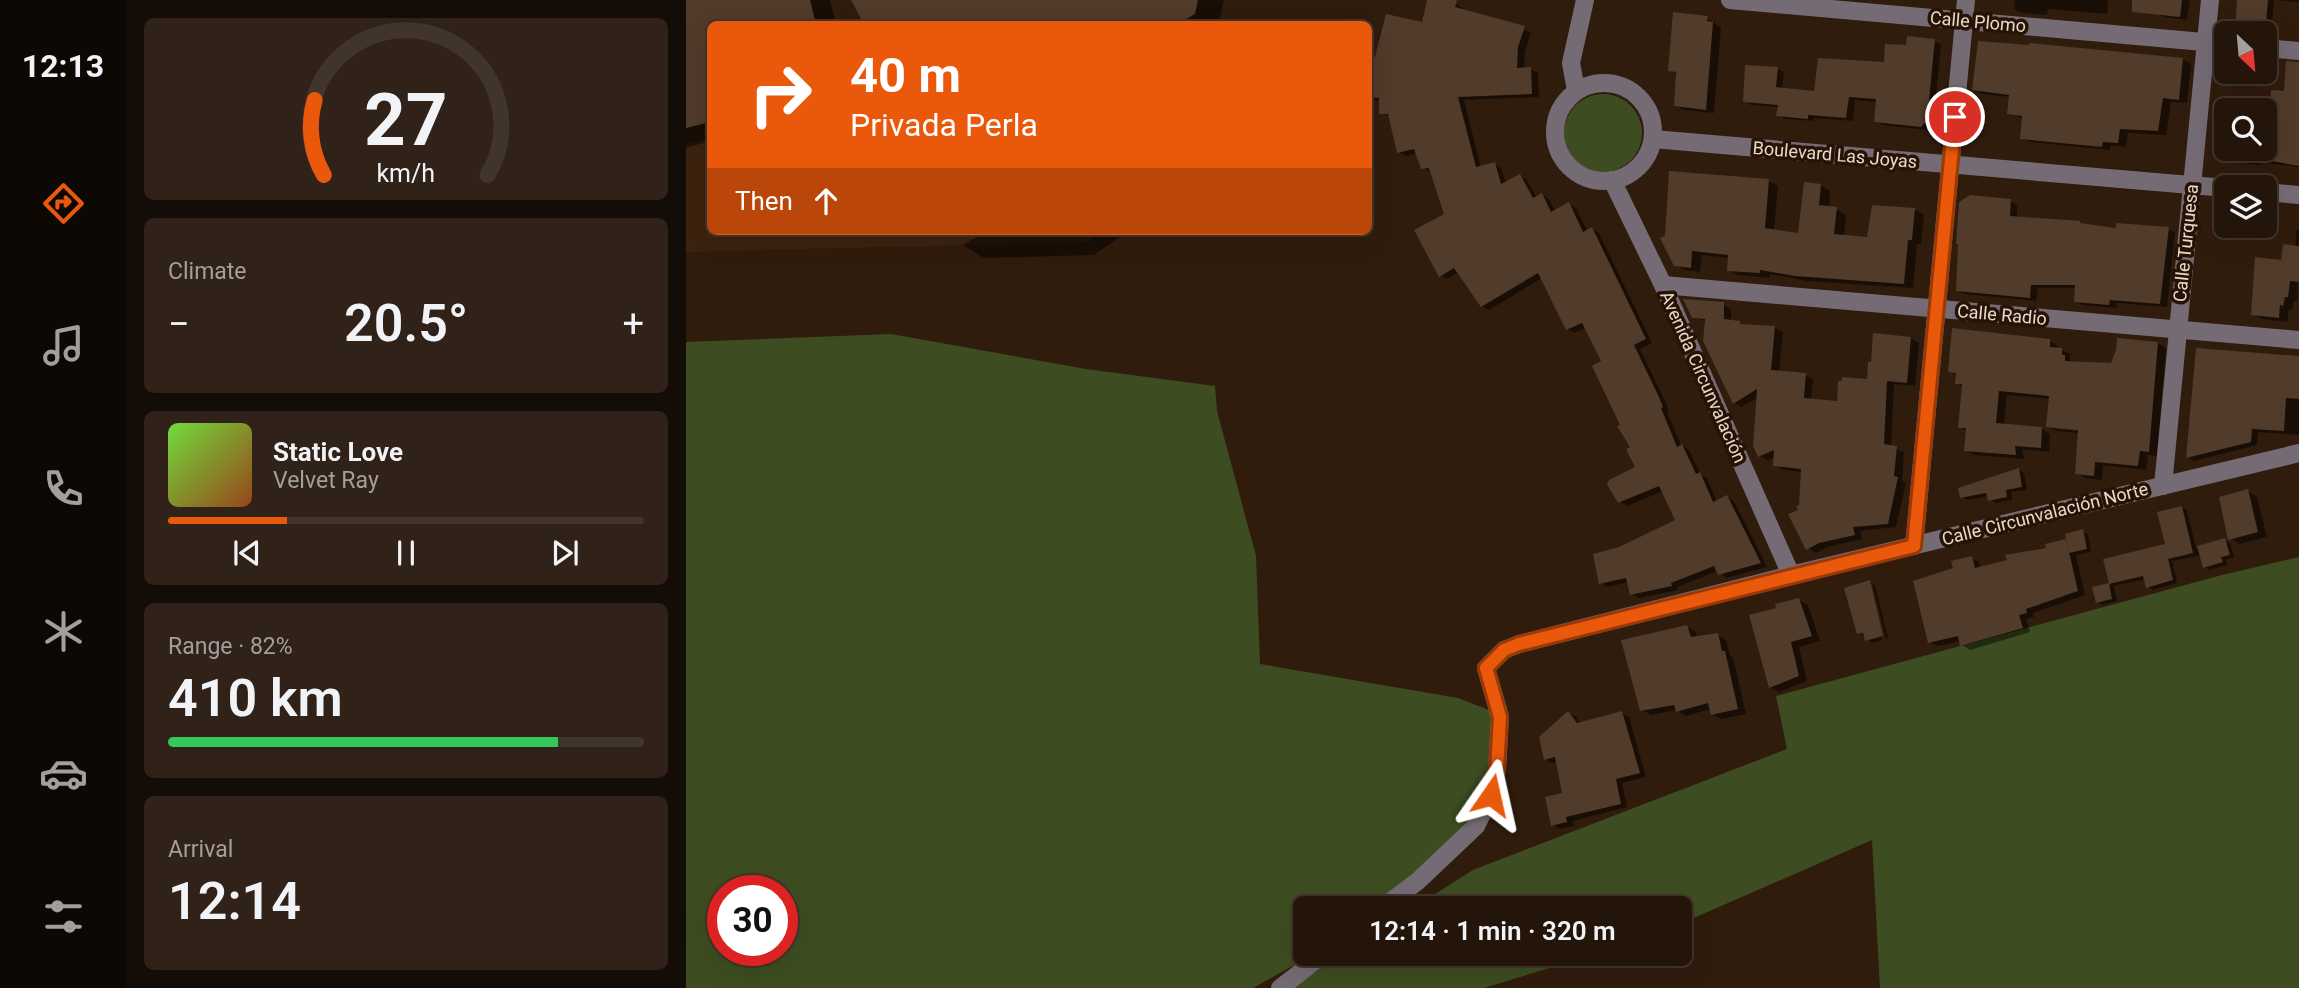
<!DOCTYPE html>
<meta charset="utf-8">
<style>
:root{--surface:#24150a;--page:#302218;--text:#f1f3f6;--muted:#a39f9c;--line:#41342b;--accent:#ea580c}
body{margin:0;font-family:Roboto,sans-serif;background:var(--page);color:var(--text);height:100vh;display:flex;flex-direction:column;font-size:26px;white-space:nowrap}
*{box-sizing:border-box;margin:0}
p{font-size:23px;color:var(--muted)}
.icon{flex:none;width:38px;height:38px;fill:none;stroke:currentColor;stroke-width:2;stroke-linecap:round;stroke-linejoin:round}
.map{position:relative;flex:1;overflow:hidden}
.side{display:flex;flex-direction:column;gap:18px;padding:18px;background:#140c06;width:560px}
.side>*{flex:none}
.banner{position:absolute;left:21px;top:21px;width:665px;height:214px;border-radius:10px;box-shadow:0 7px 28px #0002,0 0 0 2px var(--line);background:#ea580c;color:#fff;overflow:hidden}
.needle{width:46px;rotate:154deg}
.controls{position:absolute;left:1528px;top:21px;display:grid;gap:14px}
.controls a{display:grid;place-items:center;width:63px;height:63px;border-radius:10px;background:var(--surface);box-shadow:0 7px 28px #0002,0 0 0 2px var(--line);font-size:35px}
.speed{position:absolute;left:21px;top:875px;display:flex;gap:14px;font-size:35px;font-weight:700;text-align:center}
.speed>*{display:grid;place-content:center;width:91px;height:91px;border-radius:50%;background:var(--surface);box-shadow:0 7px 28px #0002,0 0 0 2px var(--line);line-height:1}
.speed .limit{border:10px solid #d22;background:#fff;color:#111}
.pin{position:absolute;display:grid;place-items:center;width:60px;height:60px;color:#fff;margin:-30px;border:4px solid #fff;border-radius:50%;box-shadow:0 2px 7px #0007}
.me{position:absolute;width:77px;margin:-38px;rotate:11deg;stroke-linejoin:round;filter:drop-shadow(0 0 5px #0008)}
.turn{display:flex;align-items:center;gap:24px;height:147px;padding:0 28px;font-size:32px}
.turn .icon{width:91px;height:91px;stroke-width:2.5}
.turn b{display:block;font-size:49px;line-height:60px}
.then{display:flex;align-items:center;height:66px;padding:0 28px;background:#0003;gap:14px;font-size:26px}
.big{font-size:52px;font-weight:600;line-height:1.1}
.side .tile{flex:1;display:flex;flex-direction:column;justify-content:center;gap:10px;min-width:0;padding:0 24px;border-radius:10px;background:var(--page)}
.side .dial{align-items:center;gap:0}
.dial svg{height:182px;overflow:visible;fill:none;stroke:var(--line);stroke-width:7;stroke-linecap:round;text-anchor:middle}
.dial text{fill:var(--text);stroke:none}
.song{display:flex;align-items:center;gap:21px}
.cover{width:84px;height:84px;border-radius:10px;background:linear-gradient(135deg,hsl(100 70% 55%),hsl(20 70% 35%))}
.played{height:7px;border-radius:4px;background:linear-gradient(90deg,var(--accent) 25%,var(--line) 25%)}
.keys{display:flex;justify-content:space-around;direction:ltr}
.heat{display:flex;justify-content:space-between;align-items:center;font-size:38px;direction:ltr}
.charge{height:10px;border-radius:5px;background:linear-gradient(90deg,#34c759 82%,var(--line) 0)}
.trip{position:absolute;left:607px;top:896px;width:399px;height:70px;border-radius:10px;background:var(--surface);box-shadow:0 7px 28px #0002,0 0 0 2px var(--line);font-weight:600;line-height:70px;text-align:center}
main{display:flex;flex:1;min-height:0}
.tab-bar{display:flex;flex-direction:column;width:126px;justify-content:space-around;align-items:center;background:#0e0804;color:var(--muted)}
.tab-bar .icon{width:49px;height:49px}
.tab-bar .current{color:var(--accent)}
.tab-bar b{font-size:32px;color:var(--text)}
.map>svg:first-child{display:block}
.built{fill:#3c230f}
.green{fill:#3e4d21;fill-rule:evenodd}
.shadow{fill:#0007;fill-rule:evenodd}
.building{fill:#513b2b}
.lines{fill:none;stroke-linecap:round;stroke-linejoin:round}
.minor{stroke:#756b74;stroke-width:18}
.route-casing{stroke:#983908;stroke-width:18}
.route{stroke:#ea580c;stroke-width:12}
.labels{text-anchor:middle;stroke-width:7;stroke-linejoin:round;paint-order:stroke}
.street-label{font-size:18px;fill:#e7d9cf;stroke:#261304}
</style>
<main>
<nav class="tab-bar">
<b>12:13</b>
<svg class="icon current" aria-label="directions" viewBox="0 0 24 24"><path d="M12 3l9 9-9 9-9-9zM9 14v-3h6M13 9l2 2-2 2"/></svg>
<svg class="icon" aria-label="music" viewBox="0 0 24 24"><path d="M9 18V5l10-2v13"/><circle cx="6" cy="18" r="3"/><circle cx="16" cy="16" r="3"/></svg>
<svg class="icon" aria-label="phone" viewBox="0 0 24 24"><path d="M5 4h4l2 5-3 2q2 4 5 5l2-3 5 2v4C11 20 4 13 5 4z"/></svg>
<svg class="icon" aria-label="climate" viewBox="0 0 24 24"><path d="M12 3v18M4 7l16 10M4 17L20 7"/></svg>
<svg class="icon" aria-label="car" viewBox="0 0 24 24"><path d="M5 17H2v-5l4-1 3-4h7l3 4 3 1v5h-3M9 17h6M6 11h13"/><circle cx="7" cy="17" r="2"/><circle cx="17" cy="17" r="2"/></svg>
<svg class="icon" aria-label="filters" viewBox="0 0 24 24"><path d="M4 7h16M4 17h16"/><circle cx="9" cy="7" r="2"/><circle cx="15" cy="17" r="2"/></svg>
</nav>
<section class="side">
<div class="tile dial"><svg viewBox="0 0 100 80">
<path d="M14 69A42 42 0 1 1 86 69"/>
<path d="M14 69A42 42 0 0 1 10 36" stroke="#ea580c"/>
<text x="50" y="56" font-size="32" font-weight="700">27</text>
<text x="50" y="72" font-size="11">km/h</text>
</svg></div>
<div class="tile"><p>Climate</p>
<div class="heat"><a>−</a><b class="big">20.5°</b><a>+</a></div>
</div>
<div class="tile">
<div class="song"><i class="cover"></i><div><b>Static Love</b><p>Velvet Ray</p></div></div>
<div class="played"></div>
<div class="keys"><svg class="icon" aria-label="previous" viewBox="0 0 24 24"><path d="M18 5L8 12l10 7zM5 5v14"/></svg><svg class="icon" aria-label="pause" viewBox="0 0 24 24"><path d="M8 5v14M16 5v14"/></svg><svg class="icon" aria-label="next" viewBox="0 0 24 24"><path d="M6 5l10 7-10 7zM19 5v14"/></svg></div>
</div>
<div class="tile"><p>Range · 82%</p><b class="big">410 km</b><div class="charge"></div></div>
<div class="tile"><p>Arrival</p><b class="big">12:14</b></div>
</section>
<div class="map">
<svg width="1613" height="988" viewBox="0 0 1613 988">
<rect width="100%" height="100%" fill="#301c0d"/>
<path class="built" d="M 24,138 L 24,231 L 415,231 L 402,242 L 0,252 L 0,144 Z"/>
<g class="green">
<circle cx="917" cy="133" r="39"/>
<path d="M 205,334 L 400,369 L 529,386 L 531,411 L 570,556 L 574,664 L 772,698 L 808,712 L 810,747 L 788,826 L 697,908 L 620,908 L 620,954 L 628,954 L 567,988 L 0,988 L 0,342 ZM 37,891 L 96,891 L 96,950 L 37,950 Z"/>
<path d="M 1613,557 L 1613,988 L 1194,988 L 1186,840 L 994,924 L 994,908 L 727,908 L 787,870 L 1101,749 L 1090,696 L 1536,575 Z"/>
<path d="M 657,954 L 909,954 L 798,988 L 605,988 Z"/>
</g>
<g class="shadow">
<path d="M 0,0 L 144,0 L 150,24 L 24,24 L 24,141 L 0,148 Z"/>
<path d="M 167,0 L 538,0 L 533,24 L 179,24 Z"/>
<path d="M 742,0 L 761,0 L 777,8 L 776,10 L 845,32 L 839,52 L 838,69 L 845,69 L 852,73 L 853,97 L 778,100 L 795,168 L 808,164 L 815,168 L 820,183 L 834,176 L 841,180 L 851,198 L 856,195 L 863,199 L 869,211 L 883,204 L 890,208 L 901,231 L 906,229 L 913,233 L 966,343 L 954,349 L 979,401 L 983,411 L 981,412 L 995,445 L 1003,450 L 1015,475 L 1021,478 L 1031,502 L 1041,497 L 1048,501 L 1081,567 L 1040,578 L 1032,571 L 991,587 L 992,590 L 953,598 L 946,594 L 943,582 L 922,587 L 915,583 L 933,549 L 991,521 L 977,491 L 941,506 L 934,502 L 952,468 L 946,448 L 936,426 L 918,362 L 900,328 L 888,333 L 881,329 L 856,278 L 803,310 L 796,306 L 773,272 L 761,279 L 754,275 L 760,215 L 746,172 L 736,168 L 731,153 L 720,156 L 713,152 L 705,117 L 695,113 L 695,101 L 682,99 L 682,59 L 690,59 L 737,25 Z"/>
<path d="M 1329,0 L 1422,0 L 1421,14 L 1362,9 L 1361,15 L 1336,13 L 1328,9 Z"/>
<path d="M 1471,0 L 1504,0 L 1501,20 L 1478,17 L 1470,13 Z"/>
<path d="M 1553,0 L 1613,0 L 1613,2 L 1588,0 L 1585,36 L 1578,35 L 1578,33 L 1557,33 L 1551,29 Z"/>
<path d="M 1021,18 L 1035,28 L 1028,113 L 998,110 L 990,105 L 992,75 L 984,70 Z"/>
<path d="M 1249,41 L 1255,45 L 1247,125 L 1242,130 L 1197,125 L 1190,121 L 1191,102 L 1169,100 L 1167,121 L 1128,118 L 1128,121 L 1099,119 L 1092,115 L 1093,107 L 1065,105 L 1059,101 L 1092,69 L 1098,73 L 1096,89 L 1130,93 L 1199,64 L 1222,46 Z"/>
<path d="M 1496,59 L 1505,64 L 1501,103 L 1485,102 L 1480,135 L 1442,133 L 1440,147 L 1425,145 L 1424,150 L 1344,142 L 1336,138 L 1338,119 L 1323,113 L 1324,97 L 1296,94 L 1288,89 Z"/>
<path d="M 1601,75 L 1613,76 L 1613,167 L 1578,163 L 1574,165 L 1545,162 L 1537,157 L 1531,151 L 1532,127 L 1540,128 L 1540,149 L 1578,149 L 1578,132 L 1584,133 L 1599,93 Z"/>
<path d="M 985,173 L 1083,181 L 1092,186 L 1088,231 L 1114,235 L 1135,185 L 1144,191 L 1143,208 L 1150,209 L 1160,215 L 1158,236 L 1182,238 L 1228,209 L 1238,215 L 1235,244 L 1231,244 L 1227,288 L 1120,281 L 1084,274 L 1083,278 L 1052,275 L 1042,270 L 1043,258 L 1016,255 L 1014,272 L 999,270 L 989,265 L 980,237 Z"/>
<path d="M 1324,201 L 1331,205 L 1331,218 L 1432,230 L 1482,229 L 1489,233 L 1481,307 L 1431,303 L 1430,308 L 1396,305 L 1389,301 L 1391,288 L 1352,288 L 1350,301 L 1278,294 L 1271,290 Z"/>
<path d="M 1611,230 L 1613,230 L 1611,301 L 1608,301 L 1606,310 L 1603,309 L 1601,322 L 1576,319 L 1567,314 L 1596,262 L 1609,247 Z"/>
<path d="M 302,231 L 442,231 L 408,255 L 298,258 L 277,245 Z"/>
<path d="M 1037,304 L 1045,309 L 1045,322 L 1059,326 L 1089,328 L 1097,332 L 1093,372 L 1119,375 L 1127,379 L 1125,400 L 1152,403 L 1183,381 L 1225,338 L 1233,343 L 1229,386 L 1208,384 L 1205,447 L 1218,452 L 1216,481 L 1220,483 L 1210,527 L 1174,531 L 1176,539 L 1142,547 L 1130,553 L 1122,548 L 1114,511 L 1117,472 L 1097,470 L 1089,465 L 1090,457 L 1082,460 L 1074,456 L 1072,397 L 1056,407 L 1048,403 L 1020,322 L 1008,317 Z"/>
<path d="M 1364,341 L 1372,346 L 1372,349 L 1384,354 L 1384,360 L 1387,361 L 1427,365 L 1472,343 L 1480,348 L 1471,456 L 1462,455 L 1460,470 L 1417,465 L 1416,480 L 1399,478 L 1391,473 L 1394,433 L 1371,431 L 1362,426 L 1365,399 L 1321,395 L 1318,425 L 1356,429 L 1364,434 L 1363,452 L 1336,449 L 1338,459 L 1288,455 L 1280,450 L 1281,431 L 1274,427 L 1278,387 L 1271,383 L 1271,376 L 1264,371 ZM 1369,426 L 1401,429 L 1401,432 L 1369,429 Z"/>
<path d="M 1512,350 L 1613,358 L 1613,435 L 1572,432 L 1571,445 L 1508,461 L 1502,457 Z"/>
<path d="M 1333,470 L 1338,473 L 1341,490 L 1325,492 L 1326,500 L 1309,503 L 1302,496 L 1281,500 L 1276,496 Z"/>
<path d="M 1562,491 L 1571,497 L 1581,537 L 1553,544 L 1544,538 Z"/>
<path d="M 1496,507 L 1501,510 L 1510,548 L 1538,540 L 1544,543 L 1548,557 L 1540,560 L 1541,565 L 1524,570 L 1518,567 L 1515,555 L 1489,561 L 1486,560 L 1491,583 L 1467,590 L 1462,586 L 1460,579 L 1428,586 L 1431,601 L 1417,605 L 1411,602 L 1408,589 L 1425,585 L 1419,560 L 1481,546 Z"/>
<path d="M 1396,531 L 1402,534 L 1405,552 L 1390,555 L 1399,595 L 1347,613 L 1348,617 L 1340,619 L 1344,632 L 1284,650 L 1276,645 L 1275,641 L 1251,646 L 1244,642 L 1269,570 L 1285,558 L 1293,562 L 1295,568 L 1362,549 L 1379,541 L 1383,543 Z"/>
<path d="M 1184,582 L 1189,585 L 1202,638 L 1200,639 L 1186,584 L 1183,584 L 1196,640 L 1186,643 L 1173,633 L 1160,589 Z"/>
<path d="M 1113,600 L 1122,605 L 1134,641 L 1113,647 L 1121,681 L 1093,692 L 1084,687 L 1092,609 Z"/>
<path d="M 1001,627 L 1010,632 L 1011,638 L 1031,635 L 1040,640 L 1044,656 L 1047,657 L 1060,714 L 1035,719 L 1026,714 L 1025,709 L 1000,716 L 990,710 L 965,715 L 956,710 Z"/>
<path d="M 883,713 L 890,717 L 894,724 L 936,713 L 943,717 L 960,777 L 936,783 L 941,807 L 887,821 L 888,826 L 874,829 L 867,825 L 878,794 L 872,762 L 866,763 L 859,759 Z"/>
</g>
<g class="building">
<path d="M 0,0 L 124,0 L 130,24 L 24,24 L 24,122 L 0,128 Z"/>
<path d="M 165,0 L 512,0 L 509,14 L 491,24 L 178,24 Z"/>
<path d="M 741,0 L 771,0 L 769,7 L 839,26 L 832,47 L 831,68 L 845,67 L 846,94 L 772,97 L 790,167 L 809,162 L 815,184 L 834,174 L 847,198 L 856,193 L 865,212 L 883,202 L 897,232 L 906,227 L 960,339 L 948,345 L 972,395 L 977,407 L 975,408 L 991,447 L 996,444 L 1010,474 L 1014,472 L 1027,502 L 1041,495 L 1075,563 L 1032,575 L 1028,566 L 985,583 L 986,586 L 944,595 L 940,578 L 913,584 L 907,554 L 933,547 L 989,520 L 973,486 L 932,503 L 921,484 L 923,480 L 949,467 L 940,449 L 944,447 L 931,426 L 934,425 L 906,366 L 915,361 L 896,323 L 880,330 L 852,273 L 795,307 L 768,268 L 753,277 L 728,230 L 758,214 L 743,168 L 735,169 L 728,149 L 711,153 L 702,114 L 693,114 L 693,98 L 682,97 L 682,57 L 689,57 L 700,14 L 736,22 Z"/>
<path d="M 1446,0 L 1496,0 L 1494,17 L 1446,12 Z"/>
<path d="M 1551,0 L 1582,0 L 1579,33 L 1549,30 Z"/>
<path d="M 987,12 L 1022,16 L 1021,21 L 1027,22 L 1020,110 L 988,106 L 990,72 L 982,71 Z"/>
<path d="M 1221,36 L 1249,39 L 1241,121 L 1235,127 L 1188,122 L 1190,99 L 1163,97 L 1160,118 L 1122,115 L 1122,119 L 1090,116 L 1092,105 L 1057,102 L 1059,65 L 1092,67 L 1090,87 L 1128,91 L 1132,58 L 1198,62 L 1199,44 L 1220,45 Z"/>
<path d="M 1292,41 L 1343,45 L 1343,43 L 1497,58 L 1493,100 L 1477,98 L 1472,131 L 1434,129 L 1432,143 L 1417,142 L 1416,147 L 1334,139 L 1336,116 L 1321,114 L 1323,95 L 1286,90 Z"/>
<path d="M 1600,61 L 1613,62 L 1613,166 L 1580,160 L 1585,90 L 1598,91 Z"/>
<path d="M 983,171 L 1083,179 L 1079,228 L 1112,233 L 1118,182 L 1135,184 L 1133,205 L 1151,207 L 1148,234 L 1181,237 L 1186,205 L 1229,208 L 1226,240 L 1222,240 L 1218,284 L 1109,276 L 1074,270 L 1074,273 L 1041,271 L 1042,255 L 1006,251 L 1005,268 L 988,266 L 974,238 L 979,236 Z"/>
<path d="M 1284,195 L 1325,199 L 1324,216 L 1394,221 L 1394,223 L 1430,228 L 1430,223 L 1483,227 L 1474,304 L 1424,300 L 1423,305 L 1388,302 L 1389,285 L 1345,285 L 1344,298 L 1270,291 L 1272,244 L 1270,244 L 1273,202 Z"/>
<path d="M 1597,244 L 1613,246 L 1613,282 L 1604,281 L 1602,297 L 1599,297 L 1597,306 L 1594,305 L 1593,318 L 1565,315 L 1569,257 L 1595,260 Z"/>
<path d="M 997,299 L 1038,302 L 1038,319 L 1054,321 L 1054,324 L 1089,326 L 1085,370 L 1120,373 L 1118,398 L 1151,401 L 1152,381 L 1156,381 L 1156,377 L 1181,379 L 1182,362 L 1185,362 L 1187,333 L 1225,337 L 1221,383 L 1201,381 L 1198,444 L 1211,446 L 1208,476 L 1212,477 L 1202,524 L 1167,527 L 1169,535 L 1133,543 L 1120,550 L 1102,514 L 1112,510 L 1110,506 L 1113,505 L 1115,469 L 1087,466 L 1088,450 L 1072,457 L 1067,446 L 1071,389 L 1047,404 L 1017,341 L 1019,319 L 1006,318 Z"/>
<path d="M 1266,328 L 1364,339 L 1364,347 L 1376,348 L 1376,355 L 1379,355 L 1379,361 L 1425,363 L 1430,350 L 1431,338 L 1472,342 L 1463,452 L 1454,451 L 1452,466 L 1409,462 L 1408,476 L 1389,474 L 1392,430 L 1360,427 L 1363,396 L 1313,391 L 1310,423 L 1356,427 L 1355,448 L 1329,446 L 1330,455 L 1278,451 L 1280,428 L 1272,428 L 1276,384 L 1269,384 L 1270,373 L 1262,372 Z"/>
<path d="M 1510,348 L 1613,356 L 1613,399 L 1600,398 L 1598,431 L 1566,429 L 1565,442 L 1500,458 Z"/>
<path d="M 1333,468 L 1336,487 L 1320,490 L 1321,497 L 1302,501 L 1300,493 L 1274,498 L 1272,488 Z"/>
<path d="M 1562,489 L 1572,532 L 1542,540 L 1533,497 Z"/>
<path d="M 1496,506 L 1507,553 L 1482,559 L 1481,554 L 1487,580 L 1460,588 L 1457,576 L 1423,584 L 1426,599 L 1410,603 L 1406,587 L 1423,583 L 1417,559 L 1479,544 L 1471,512 Z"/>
<path d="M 1397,529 L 1401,549 L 1383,553 L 1379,534 Z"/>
<path d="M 1539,538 L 1544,555 L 1535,557 L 1537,562 L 1517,568 L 1511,546 Z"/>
<path d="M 1380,539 L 1392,591 L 1340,609 L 1341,613 L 1333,615 L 1337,628 L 1274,646 L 1272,636 L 1242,643 L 1227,581 L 1267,568 L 1265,561 L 1286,556 L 1289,568 L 1321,560 L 1319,555 L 1360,548 L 1359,544 Z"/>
<path d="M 1184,580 L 1197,636 L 1179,641 L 1177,633 L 1171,634 L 1158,588 Z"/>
<path d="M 1113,598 L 1126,636 L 1105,642 L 1113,676 L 1083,688 L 1063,615 L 1090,608 L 1089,604 Z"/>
<path d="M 1001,625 L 1005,637 L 1032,633 L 1036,651 L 1039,651 L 1052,709 L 1025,715 L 1022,703 L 990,712 L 988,705 L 954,711 L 935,640 Z"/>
<path d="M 882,711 L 891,723 L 936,711 L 954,773 L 930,779 L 935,804 L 880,817 L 881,822 L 865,826 L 859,797 L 876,793 L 869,757 L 858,760 L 853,737 Z"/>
</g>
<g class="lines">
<g class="minor">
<path d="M 1044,0 L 1540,44"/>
<path d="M 1578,48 L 1613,51"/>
<circle cx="918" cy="132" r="49"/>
<path d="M 890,90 L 885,63 L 899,0"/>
<path d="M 967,139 L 1540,188"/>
<path d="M 926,180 L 977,285 L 1105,575"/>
<path d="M 1578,192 L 1613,195"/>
<path d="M 977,285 L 1613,340"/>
<path d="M 1477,486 L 1524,0"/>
<path d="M 1228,546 L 1280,0"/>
<path d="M 696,908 L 732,881 L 790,826 L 805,795 L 811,770 L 814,717 L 800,668 L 818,650 L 833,644 L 1105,575 L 1613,453"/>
<path d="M 594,988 L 638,954"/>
</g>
</g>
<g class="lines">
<defs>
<path id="route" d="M 805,795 L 811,770 L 814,717 L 800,668 L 818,650 L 833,644 L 1228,546 L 1269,117"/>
</defs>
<use href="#route" class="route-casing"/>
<use href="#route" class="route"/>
</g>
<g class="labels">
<g class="street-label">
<text transform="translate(1292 22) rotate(5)" y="6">Calle Plomo</text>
<text transform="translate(1149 155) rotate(5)" y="6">Boulevard Las Joyas</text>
<text transform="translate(1500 243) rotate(-84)" y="6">Calle Turquesa</text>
<text transform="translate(1316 315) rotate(5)" y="6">Calle Radio</text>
<text transform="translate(1017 377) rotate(66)" y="6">Avenida Circunvalación</text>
<text transform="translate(1359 514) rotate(-14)" y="6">Calle Circunvalación Norte</text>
</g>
</g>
</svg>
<div class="controls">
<a><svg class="needle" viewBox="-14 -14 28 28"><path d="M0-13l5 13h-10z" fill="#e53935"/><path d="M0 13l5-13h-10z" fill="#a39f9c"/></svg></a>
<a><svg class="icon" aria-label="search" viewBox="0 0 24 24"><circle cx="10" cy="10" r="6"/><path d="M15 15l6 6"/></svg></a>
<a><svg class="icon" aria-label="layers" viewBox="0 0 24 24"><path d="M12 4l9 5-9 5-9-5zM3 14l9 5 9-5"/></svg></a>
</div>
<div class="speed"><div class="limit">30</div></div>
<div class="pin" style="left:1269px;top:117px;background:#d93025"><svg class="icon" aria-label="arrive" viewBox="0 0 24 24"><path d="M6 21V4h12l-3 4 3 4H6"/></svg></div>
<svg class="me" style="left:805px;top:795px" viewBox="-20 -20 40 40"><path d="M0-17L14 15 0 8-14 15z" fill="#ea580c" stroke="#fff" stroke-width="4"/></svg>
<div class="trip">12:14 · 1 min · 320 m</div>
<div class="banner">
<div class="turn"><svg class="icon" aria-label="right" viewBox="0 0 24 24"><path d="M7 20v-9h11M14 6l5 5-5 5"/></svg><div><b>40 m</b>Privada Perla</div></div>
<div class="then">Then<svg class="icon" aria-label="ahead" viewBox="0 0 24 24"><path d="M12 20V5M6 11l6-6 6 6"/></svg></div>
</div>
</div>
</main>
